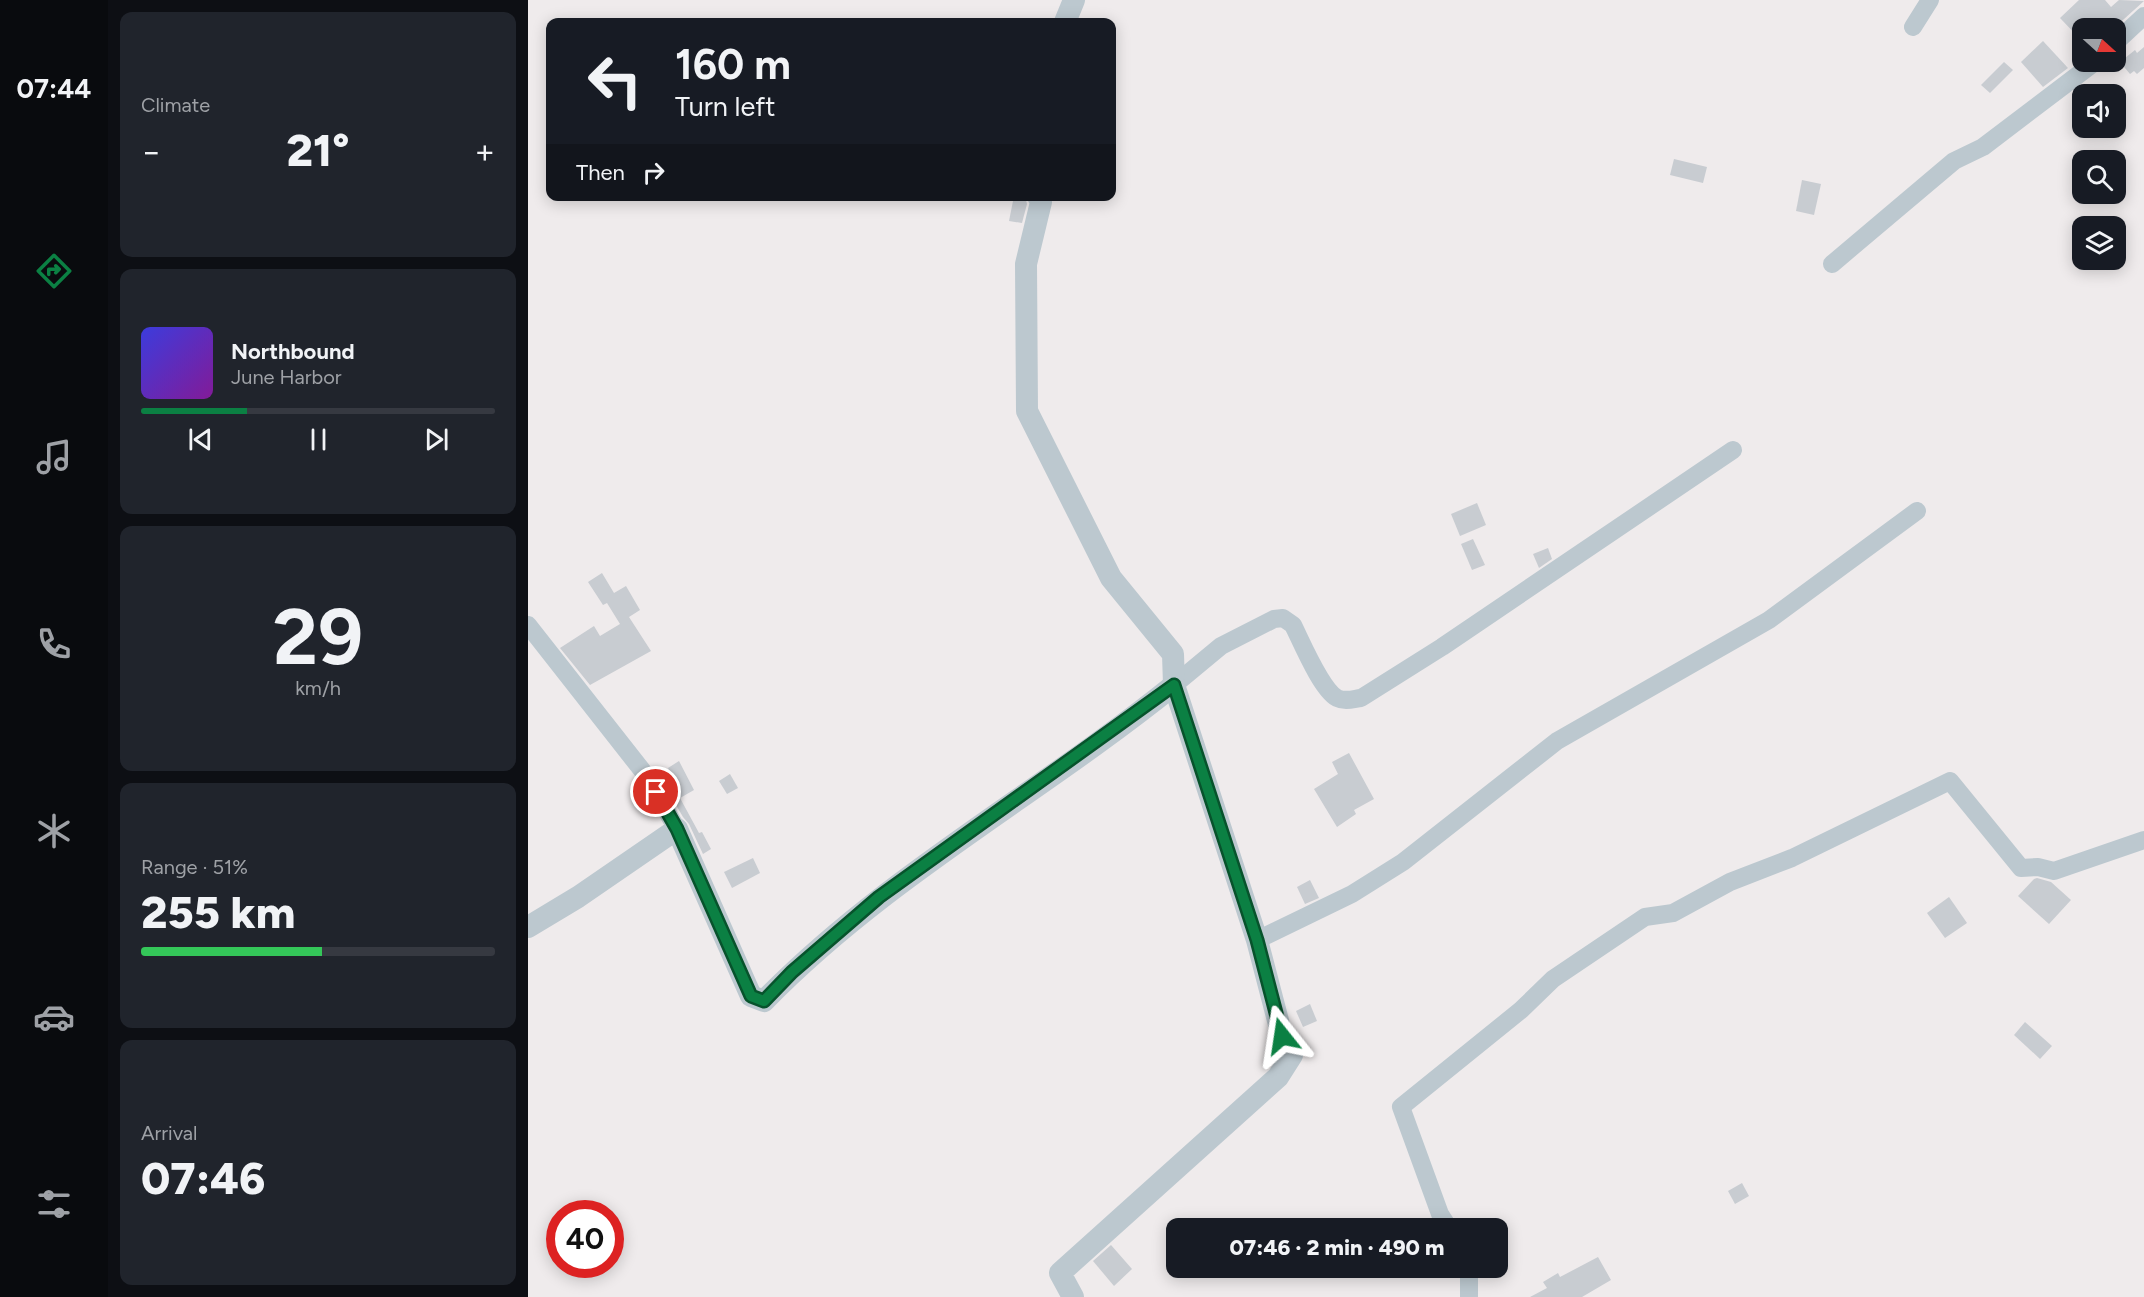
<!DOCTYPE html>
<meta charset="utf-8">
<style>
:root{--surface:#171b24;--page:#20242c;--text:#f1f3f6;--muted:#9ea1a6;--line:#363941;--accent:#0b8043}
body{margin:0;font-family:Figtree,sans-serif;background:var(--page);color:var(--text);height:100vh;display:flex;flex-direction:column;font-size:22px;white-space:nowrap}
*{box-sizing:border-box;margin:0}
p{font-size:20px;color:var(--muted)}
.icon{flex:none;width:33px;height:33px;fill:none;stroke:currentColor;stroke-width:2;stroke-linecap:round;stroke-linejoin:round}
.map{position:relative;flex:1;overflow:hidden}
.drawer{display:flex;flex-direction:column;gap:12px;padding:12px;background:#0d0f14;width:420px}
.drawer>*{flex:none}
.guide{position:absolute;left:18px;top:18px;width:570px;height:183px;border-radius:12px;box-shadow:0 3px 15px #0003;background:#171b24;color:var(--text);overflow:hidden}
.needle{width:39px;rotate:111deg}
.tools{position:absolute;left:1544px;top:18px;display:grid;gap:12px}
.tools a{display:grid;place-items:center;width:54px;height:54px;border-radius:12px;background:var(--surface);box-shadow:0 3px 15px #0003;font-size:30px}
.speed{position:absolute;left:18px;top:1200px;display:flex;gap:12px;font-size:30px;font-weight:700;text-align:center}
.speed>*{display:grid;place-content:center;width:78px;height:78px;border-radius:50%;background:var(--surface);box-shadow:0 3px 15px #0003;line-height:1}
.speed .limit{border:9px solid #d22;background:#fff;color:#111}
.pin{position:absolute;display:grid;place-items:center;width:51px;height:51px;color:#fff;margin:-26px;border:3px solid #fff;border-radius:50%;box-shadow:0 2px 6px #0007}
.me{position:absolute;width:66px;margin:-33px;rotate:345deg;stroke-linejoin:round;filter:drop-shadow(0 0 4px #0008)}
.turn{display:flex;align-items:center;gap:21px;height:126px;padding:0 30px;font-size:27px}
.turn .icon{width:78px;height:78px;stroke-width:2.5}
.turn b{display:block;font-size:42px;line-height:51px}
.then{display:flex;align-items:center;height:57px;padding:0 30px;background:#0003;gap:12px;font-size:22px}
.big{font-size:45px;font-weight:800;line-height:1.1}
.drawer .widget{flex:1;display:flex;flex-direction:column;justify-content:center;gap:9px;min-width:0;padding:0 21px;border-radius:12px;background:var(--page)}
.drawer .dial{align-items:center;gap:0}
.dial b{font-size:78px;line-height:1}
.song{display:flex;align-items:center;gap:18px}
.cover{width:72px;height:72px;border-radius:9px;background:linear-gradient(135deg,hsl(240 70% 55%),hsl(290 70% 35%))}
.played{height:6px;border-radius:3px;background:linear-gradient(90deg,var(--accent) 30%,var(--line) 30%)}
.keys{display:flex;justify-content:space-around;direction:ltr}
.heat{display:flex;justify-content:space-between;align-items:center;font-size:33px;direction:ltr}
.charge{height:9px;border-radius:4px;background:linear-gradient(90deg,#34c759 51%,var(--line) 0)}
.trip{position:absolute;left:638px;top:1218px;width:342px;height:60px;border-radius:12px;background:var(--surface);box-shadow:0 3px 15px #0003;font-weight:800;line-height:60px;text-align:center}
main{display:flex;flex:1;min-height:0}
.tab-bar{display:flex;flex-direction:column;width:108px;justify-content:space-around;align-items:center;background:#090b0e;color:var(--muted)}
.tab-bar .icon{width:42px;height:42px}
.tab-bar .on{color:var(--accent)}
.tab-bar b{font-size:27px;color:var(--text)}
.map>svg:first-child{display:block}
.building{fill:#c8ccd1}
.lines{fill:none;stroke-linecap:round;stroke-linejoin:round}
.minor{stroke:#bcc8cf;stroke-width:18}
.tertiary{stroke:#bcc8cf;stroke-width:22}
.route-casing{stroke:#07532c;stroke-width:15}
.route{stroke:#0b8043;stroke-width:10}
</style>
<main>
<nav class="tab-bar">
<b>07:44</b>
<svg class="icon on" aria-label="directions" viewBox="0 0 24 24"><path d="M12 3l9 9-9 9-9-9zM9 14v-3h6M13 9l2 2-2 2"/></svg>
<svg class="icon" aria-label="music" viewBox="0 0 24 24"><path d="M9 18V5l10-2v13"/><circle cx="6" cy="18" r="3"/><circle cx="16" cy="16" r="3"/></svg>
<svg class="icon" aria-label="phone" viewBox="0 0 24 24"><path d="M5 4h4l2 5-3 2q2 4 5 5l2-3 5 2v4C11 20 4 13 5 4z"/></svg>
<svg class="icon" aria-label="climate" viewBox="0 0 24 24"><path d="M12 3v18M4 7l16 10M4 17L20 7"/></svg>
<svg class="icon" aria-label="car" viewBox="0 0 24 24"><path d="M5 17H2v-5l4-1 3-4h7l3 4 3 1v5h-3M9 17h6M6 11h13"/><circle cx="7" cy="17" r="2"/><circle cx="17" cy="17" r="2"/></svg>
<svg class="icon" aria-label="filters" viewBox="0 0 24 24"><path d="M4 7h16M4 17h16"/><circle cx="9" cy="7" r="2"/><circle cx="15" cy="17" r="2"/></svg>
</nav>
<section class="drawer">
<div class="widget"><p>Climate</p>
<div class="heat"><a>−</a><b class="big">21°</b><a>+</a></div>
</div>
<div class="widget">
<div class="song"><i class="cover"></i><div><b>Northbound</b><p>June Harbor</p></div></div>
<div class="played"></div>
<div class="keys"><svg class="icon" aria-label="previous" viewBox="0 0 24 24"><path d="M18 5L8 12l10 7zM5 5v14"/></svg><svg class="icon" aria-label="pause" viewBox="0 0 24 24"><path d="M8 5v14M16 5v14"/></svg><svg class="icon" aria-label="next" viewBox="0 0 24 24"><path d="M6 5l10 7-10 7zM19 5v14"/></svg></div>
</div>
<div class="widget dial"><b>29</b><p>km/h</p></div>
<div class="widget"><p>Range · 51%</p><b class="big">255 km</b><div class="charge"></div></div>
<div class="widget"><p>Arrival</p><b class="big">07:46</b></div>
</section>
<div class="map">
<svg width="1616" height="1297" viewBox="0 0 1616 1297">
<rect width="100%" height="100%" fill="#efebec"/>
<g class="building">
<path d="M 1551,0 L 1577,0 L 1583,7 L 1591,0 L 1616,1 L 1586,28 L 1554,28 L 1554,41 L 1532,18 Z"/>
<path d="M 1515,41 L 1540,68 L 1515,87 L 1493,62 Z"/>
<path d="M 1616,47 L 1616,68 L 1609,74 L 1606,71 L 1602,74 L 1592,62 L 1607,50 L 1609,53 Z"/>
<path d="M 1476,62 L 1485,70 L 1462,93 L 1453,85 Z"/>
<path d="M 1146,159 L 1179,167 L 1175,183 L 1142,175 Z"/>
<path d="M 1274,180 L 1293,184 L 1286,215 L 1268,211 Z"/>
<path d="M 486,196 L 497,196 L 499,204 L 494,223 L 481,221 Z"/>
<path d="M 949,503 L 958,525 L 932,536 L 923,514 Z"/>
<path d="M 945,539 L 957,565 L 944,570 L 933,544 Z"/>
<path d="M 1020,548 L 1024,559 L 1011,568 L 1005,554 Z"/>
<path d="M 74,573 L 86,593 L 98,586 L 112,610 L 101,617 L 123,651 L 62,685 L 32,648 L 66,626 L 72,636 L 92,624 L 79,603 L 75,605 L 60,582 Z"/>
<path d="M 821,753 L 846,799 L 826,810 L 828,814 L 809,827 L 786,789 L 810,774 L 804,762 Z"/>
<path d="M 151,761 L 166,790 L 152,798 L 171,833 L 174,832 L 183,849 L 175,854 L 161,824 L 155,817 L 144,798 L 147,797 L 138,779 L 144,776 L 140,768 Z"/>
<path d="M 202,774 L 210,788 L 199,794 L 191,781 Z"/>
<path d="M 225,858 L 232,873 L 204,888 L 196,872 Z"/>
<path d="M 1509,878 L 1523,882 L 1543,900 L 1521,924 L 1490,896 L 1506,879 Z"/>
<path d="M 782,880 L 791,898 L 777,904 L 769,887 Z"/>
<path d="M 1421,897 L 1439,923 L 1417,938 L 1399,913 Z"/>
<path d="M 782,1004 L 789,1021 L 775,1027 L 768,1011 Z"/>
<path d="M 1497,1022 L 1524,1046 L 1512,1059 L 1486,1035 Z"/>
<path d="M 1214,1183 L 1221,1196 L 1207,1204 L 1200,1191 Z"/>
<path d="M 583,1245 L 604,1269 L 586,1286 L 565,1261 Z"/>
<path d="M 1070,1257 L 1083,1280 L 1054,1297 L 1002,1297 L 1019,1288 L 1015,1282 L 1030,1273 L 1032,1277 Z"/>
</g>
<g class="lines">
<g class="minor">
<path d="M 1385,27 L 1402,0"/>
<path d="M 1587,43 L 1616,16"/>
<path d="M 1304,264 L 1426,161 L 1455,147 L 1567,62"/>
<path d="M 0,625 L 117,774 L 149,829"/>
<path d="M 646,685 L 693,646 L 746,619 L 755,618 L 765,625 C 774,643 793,689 809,698 C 817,702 825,699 833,698 L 914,647 L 1205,450"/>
<path d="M 729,940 L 824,894 L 875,862 L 1029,741 L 1241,620 L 1389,511"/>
<path d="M 921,1228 L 912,1214 L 873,1107 L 993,1010 L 1025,979 L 1117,917 L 1145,913 L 1202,882 L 1264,858 L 1422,781 L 1493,868 L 1510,867 L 1526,871 L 1616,840"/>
<path d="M 941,1268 L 941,1297"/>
</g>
<g class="tertiary">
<path d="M 537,22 L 546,0"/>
<path d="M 510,196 L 513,202 L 498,264 L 499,411 L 583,578 L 645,654 L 646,685 L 729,940 L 754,1036 L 764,1055 L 750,1077 L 532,1273 L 545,1297"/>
<path d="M 0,927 L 50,897 L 149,829 L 223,996 L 236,1001 C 358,876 511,794 646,685"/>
</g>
</g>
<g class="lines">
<defs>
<path id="route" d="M 128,792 L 149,829 L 223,996 L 236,1001 L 264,972 L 351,897 L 646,685 L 729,940 L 754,1036"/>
</defs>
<use href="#route" class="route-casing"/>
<use href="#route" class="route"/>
</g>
</svg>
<div class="tools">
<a><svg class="needle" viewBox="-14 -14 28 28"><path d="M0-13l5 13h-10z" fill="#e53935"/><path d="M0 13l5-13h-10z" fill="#9ea1a6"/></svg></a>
<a><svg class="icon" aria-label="sound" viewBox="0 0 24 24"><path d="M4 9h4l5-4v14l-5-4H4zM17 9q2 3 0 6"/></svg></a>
<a><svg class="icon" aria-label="search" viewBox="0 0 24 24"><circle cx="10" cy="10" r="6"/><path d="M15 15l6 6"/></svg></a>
<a><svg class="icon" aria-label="layers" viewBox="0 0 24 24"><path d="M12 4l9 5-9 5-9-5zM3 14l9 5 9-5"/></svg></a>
</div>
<div class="speed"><div class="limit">40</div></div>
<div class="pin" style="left:128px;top:792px;background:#d93025"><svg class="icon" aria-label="arrive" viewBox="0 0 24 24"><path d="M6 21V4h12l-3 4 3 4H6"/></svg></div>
<svg class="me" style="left:754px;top:1036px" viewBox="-20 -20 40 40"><path d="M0-17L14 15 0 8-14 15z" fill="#0b8043" stroke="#fff" stroke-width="4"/></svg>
<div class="trip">07:46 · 2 min · 490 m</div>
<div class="guide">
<div class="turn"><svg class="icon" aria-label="left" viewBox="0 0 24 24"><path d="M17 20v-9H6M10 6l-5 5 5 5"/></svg><div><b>160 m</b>Turn left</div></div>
<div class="then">Then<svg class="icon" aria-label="right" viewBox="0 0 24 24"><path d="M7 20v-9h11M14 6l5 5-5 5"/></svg></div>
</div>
</div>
</main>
